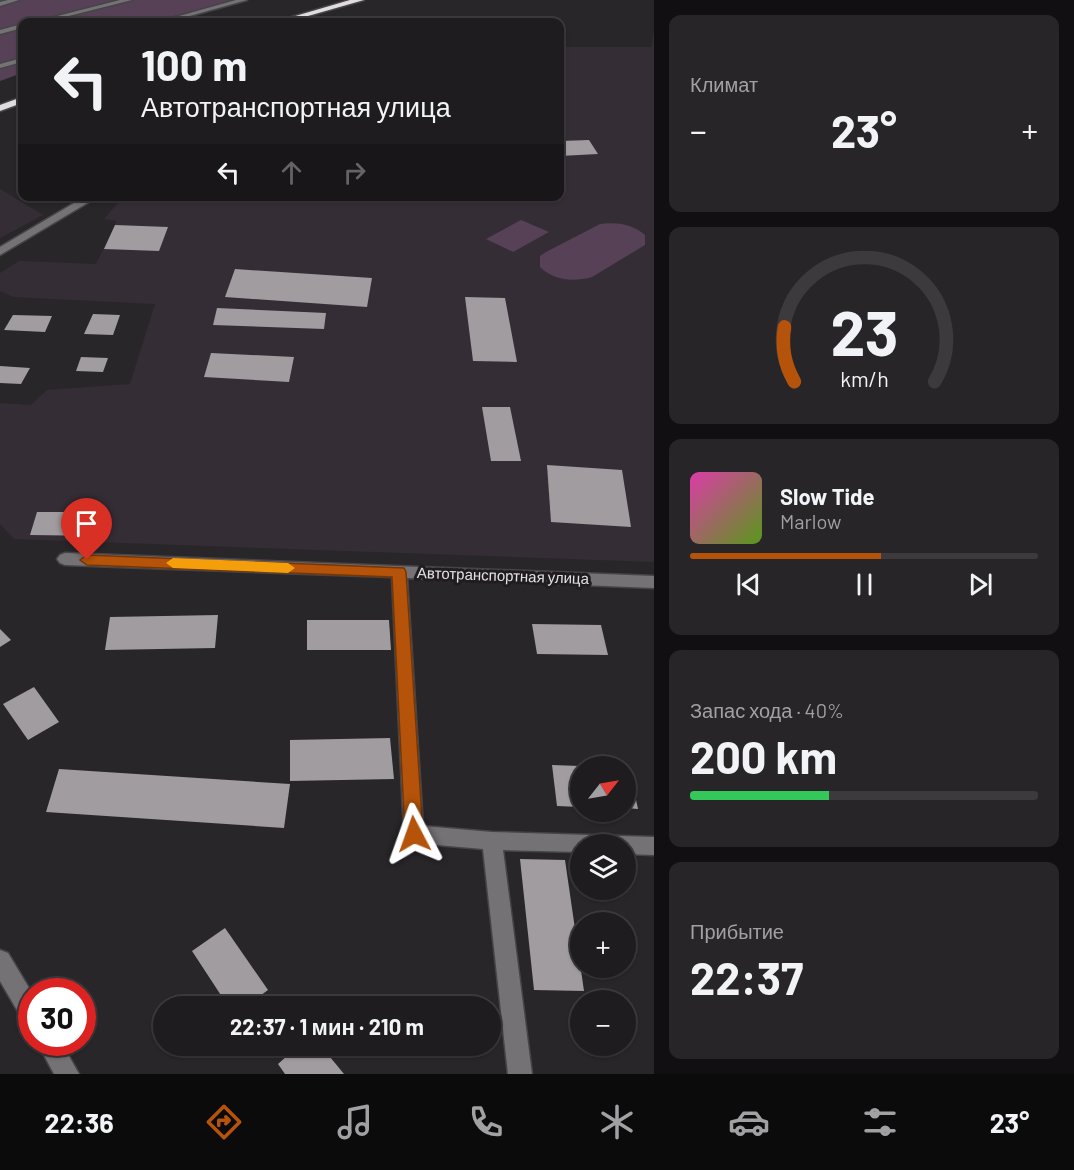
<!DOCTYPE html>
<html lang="ru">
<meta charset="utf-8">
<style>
:root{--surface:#1f1c1f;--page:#272528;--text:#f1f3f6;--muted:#a1a1a4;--line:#3c3a3d;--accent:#b45309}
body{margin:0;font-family:Barlow,sans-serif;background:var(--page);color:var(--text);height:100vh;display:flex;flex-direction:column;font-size:22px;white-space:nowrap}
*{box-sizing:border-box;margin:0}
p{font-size:20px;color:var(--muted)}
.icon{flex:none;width:33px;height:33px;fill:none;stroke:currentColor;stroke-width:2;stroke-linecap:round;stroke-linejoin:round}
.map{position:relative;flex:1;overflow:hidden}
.details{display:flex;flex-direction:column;gap:15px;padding:15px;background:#110f11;width:420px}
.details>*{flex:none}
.hud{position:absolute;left:18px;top:18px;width:546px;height:183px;border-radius:12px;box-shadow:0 2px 4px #0004,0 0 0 2px var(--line);background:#1f1c1f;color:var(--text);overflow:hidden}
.needle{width:39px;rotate:59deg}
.tools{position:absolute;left:570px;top:756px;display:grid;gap:12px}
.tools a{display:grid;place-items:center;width:66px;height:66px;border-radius:50%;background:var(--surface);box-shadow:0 2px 4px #0004,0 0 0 2px var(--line);font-size:30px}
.speed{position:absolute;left:18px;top:978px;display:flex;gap:12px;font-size:30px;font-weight:700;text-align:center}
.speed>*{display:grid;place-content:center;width:78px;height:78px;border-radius:50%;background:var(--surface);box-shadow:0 2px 4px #0004,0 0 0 2px var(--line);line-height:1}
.speed .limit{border:9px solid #d22;background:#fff;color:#111}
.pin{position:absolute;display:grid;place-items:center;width:51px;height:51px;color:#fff;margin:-62px -26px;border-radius:50% 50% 50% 0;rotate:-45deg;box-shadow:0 0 6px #0007}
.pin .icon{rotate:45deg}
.me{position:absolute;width:66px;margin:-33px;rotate:356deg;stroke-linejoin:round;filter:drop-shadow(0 0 4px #0008)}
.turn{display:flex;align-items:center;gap:21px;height:126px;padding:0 24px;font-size:27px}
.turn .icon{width:78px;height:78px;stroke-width:2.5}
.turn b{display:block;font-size:42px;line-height:51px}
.lanes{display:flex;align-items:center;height:57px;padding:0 24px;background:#0003;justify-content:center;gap:30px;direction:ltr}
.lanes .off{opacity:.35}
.big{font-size:45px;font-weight:700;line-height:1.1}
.details .widget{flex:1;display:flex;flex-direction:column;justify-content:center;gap:9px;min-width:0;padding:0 21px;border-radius:12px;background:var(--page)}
.details .dial{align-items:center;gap:0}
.dial svg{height:156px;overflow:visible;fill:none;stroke:var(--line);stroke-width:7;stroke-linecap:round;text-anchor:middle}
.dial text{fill:var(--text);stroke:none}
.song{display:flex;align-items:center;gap:18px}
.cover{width:72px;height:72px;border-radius:9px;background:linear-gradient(135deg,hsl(320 70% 55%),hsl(90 70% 35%))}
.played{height:6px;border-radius:3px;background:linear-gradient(90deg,var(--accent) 55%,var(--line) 55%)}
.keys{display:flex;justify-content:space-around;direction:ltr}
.heat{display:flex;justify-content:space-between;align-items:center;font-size:33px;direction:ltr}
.charge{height:9px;border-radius:4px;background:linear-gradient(90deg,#34c759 40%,var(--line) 0)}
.trip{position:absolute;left:153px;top:996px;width:348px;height:60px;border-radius:30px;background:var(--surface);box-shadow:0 2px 4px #0004,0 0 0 2px var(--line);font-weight:700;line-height:60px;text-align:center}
.tabs{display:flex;height:96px;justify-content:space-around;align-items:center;background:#0c0b0c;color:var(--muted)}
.tabs .icon{width:42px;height:42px}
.tabs .on{color:var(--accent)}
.tabs b{font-size:27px;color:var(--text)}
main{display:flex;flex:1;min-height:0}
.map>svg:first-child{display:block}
.built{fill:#352d35}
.green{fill:#564156}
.building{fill:#a09ca0}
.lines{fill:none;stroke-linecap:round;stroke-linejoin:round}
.minor-casing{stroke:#474447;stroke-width:3}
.highway-casing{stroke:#474447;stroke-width:3}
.minor{fill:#747274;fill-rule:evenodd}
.highway{fill:#e1dce1;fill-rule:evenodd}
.route{fill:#b45309;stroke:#753606;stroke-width:1.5}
.slow{fill:#f59e0b}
.labels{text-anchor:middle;stroke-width:6;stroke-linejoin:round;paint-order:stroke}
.street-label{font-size:15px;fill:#e3e1e3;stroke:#201c20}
</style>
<main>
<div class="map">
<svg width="654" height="1074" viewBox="0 0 654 1074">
<rect width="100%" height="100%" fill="#292629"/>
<g class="built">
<path d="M 654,32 L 654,562 L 14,539 L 0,524 L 0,403 L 31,405 L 47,390 L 130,384 L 155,304 L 14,297 L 0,291 L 0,273 L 19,261 L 96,264 L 117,221 L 104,219 L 123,197 L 560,196 L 560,47 L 651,47 Z"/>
<path d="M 0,189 L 43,215 L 0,238 Z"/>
</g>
<g class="green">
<path d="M 0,0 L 235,0 L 152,22 L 22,22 L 22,73 L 0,81 Z"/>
<path d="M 521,220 L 549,232 L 513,252 L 486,239 Z"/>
<path d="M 600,224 C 617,222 632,224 645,235 L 645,245 L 592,277 C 574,282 554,281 540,267 L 540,256 L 546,252 Z"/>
</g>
<g class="building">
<path d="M 589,140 L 598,154 L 560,156 L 560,141 Z"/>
<path d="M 313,196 L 400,196 L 400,198 L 314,201 Z"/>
<path d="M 115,225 L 168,227 L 159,251 L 104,249 Z"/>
<path d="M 235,269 L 372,278 L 367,307 L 225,297 Z"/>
<path d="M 465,297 L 505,298 L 517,362 L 473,361 Z"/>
<path d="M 217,308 L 326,313 L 324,329 L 213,325 Z"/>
<path d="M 93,314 L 120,315 L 113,335 L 84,334 Z"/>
<path d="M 13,315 L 52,316 L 45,332 L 4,330 Z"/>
<path d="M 211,353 L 294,357 L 289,382 L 204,377 Z"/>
<path d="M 81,357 L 108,358 L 103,372 L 76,371 Z"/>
<path d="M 0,366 L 30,368 L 21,384 L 0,383 Z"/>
<path d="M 482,407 L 510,407 L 521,461 L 491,461 Z"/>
<path d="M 547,465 L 622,470 L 631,527 L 551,522 Z"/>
<path d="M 37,512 L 107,512 L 102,536 L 30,535 Z"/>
<path d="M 218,615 L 215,648 L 105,650 L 110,617 Z"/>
<path d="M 307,620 L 389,620 L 391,650 L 307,650 Z"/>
<path d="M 532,624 L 601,625 L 608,655 L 537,654 Z"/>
<path d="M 0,629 L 11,640 L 0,647 Z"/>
<path d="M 34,687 L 59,722 L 28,740 L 3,704 Z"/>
<path d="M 390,738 L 394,779 L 290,781 L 290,740 Z"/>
<path d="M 552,765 L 580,766 L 580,807 L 557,806 Z"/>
<path d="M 626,767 L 629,767 L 638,809 L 626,808 Z"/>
<path d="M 59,769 L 290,784 L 284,828 L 46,812 Z"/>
<path d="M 520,859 L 565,860 L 584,991 L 534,990 Z"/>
<path d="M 225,928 L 268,990 L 246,1006 L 228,1006 L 192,951 Z"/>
<path d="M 298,1046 L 321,1046 L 344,1074 L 285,1074 L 278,1064 Z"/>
</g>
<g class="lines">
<defs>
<g id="minor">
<path d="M 8,0 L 19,0 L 0,6 L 0,2 Z"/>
<path d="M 120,0 L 132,0 L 45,22 L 34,22 Z"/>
<path d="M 236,0 L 247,0 L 168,22 L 158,22 Z"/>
<path d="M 22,24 L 22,28 L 0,34 L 0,30 Z"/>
<path d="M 22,58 L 22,62 L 0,68 L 0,64 Z"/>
<path d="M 86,196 L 99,196 L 0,255 L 0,247 Z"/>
<path d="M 65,553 L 654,576 L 654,588 L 407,578 L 423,826 L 492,832 L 654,837 L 654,855 L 626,854 L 626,844 L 580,844 L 580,852 L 503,850 L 532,1074 L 508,1074 L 483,849 L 414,843 L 407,840 L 404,834 L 392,577 L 65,565 L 60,563 L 57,559 L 60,555 Z"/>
<path d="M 0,950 L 8,953 L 32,993 L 32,1025 L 24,1022 L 0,981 Z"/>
<path d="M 37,1042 L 61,1042 L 79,1074 L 54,1074 Z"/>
</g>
<g id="highway">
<path d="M 350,0 L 364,0 L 287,22 L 275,22 Z"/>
<path d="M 22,97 L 22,103 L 0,111 L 0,105 Z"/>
</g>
</defs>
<use href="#minor" class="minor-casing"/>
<use href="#highway" class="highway-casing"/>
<use href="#minor" class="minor"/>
<use href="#highway" class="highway"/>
</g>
<path class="route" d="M 87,555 L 404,568 L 406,572 L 423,834 L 420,840 L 414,843 L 408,840 L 405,834 L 392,577 L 87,565 L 80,560 Z"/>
<path class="slow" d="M 173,558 L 288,563 L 295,568 L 288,573 L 173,568 L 166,563 Z"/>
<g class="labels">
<g class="street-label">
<text transform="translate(503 576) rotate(2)" y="5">Автотранспортная улица</text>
</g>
</g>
</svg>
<div class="tools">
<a><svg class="needle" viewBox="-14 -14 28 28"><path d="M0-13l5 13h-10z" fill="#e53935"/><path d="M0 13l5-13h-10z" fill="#a1a1a4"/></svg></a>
<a><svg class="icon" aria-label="layers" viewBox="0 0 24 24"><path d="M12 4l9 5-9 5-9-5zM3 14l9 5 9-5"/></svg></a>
<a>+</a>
<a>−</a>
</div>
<div class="speed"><div class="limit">30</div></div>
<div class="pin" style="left:87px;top:560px;background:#d93025"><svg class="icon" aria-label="arrive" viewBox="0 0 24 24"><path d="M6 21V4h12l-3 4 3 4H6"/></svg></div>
<svg class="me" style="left:414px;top:834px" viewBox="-20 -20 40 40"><path d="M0-17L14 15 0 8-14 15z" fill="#b45309" stroke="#fff" stroke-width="4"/></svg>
<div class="trip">22:37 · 1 мин · 210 m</div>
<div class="hud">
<div class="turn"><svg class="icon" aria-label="left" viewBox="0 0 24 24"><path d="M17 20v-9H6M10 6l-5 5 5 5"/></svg><div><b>100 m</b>Автотранспортная улица</div></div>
<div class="lanes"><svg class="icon" aria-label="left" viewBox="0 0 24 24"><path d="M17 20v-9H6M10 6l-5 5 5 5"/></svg><svg class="icon off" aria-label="ahead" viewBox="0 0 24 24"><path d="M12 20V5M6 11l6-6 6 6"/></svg><svg class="icon off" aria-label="right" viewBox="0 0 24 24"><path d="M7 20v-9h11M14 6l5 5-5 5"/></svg></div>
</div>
</div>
<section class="details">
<div class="widget"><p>Климат</p>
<div class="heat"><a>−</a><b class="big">23°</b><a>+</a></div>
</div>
<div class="widget dial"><svg viewBox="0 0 100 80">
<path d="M14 69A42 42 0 1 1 86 69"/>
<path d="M14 69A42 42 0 0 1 9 41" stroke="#b45309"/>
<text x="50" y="56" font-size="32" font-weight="700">23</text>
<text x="50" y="72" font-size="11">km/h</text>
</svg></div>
<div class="widget">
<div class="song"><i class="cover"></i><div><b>Slow Tide</b><p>Marlow</p></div></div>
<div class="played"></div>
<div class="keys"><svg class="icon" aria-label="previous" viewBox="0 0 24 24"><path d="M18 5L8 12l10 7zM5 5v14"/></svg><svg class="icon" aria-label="pause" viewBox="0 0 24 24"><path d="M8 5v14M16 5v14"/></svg><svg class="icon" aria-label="next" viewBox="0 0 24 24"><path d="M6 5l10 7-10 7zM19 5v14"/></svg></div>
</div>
<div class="widget"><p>Запас хода · 40%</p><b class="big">200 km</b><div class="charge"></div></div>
<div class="widget"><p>Прибытие</p><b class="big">22:37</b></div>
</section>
</main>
<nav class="tabs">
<b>22:36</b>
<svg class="icon on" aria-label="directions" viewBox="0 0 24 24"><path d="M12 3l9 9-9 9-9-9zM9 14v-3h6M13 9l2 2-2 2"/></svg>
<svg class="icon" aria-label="music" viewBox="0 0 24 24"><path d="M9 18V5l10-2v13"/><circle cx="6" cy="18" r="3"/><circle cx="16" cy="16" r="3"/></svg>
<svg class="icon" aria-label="phone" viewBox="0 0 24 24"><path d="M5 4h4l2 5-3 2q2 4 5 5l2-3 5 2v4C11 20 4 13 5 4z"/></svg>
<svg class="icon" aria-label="climate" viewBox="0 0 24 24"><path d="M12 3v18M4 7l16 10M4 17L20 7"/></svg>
<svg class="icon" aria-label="car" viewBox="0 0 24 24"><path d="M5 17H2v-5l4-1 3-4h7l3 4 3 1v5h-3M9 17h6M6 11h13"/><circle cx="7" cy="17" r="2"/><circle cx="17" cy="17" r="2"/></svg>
<svg class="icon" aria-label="filters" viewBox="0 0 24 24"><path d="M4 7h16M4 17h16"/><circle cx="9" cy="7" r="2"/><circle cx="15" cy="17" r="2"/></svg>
<b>23°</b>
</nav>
